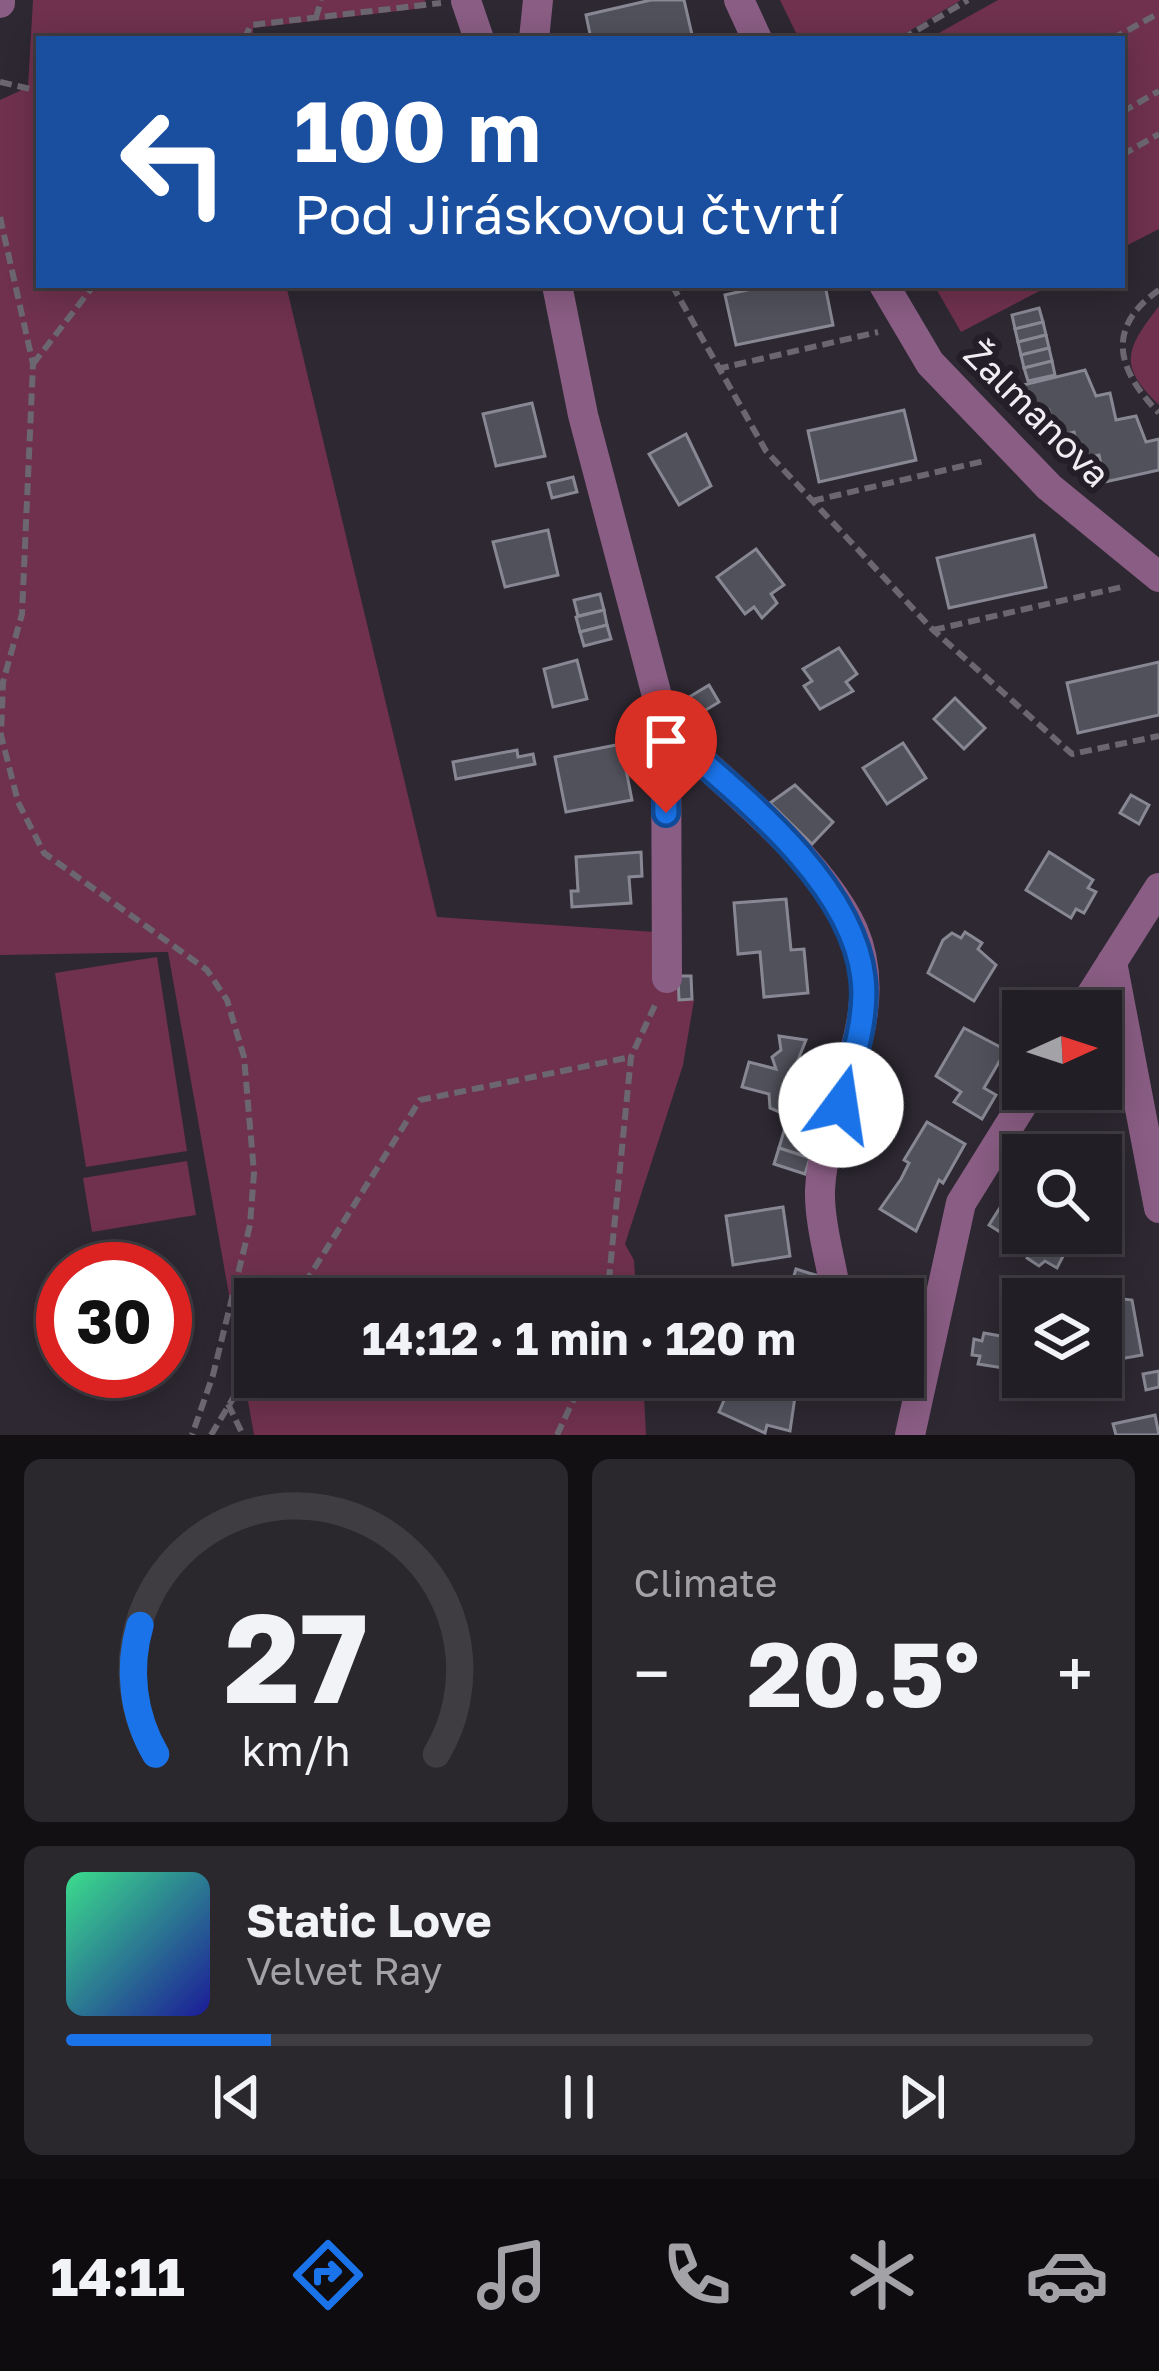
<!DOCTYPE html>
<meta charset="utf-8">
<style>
:root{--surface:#221e25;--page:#2a272d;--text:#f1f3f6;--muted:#a2a2a7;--line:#3f3c42;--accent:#1a73e8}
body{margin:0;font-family:"Golos Text",sans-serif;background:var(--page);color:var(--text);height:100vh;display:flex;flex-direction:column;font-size:45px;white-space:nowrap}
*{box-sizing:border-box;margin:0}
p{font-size:39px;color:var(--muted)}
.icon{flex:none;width:66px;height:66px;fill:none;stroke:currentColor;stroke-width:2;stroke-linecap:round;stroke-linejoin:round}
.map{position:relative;height:1435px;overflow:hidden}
.side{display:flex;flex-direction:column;gap:24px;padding:24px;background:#131014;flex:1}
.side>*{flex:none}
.banner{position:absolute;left:36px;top:36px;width:1089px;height:252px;border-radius:0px;box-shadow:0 6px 30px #0003,0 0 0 3px var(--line);background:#1a4fa0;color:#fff;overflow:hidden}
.needle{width:78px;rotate:87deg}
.controls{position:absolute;left:1002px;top:990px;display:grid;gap:24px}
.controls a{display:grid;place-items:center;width:120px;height:120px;border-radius:0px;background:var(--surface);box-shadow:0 6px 30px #0003,0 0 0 3px var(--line);font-size:60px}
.speed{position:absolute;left:36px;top:1242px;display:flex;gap:24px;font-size:60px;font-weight:700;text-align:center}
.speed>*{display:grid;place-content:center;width:156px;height:156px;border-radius:50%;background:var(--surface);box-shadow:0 6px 30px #0003,0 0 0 3px var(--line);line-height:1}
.speed .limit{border:18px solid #d22;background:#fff;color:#111}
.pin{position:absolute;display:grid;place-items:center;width:102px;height:102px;color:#fff;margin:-123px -51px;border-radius:50% 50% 50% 0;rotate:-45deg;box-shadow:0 0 12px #0007}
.pin .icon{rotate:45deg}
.me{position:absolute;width:132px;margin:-66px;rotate:14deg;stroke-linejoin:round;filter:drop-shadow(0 0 9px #0008)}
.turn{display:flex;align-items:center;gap:42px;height:252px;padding:0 60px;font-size:54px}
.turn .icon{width:156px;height:156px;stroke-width:2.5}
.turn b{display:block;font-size:84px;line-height:102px}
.big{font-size:90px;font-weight:700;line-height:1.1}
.side .tile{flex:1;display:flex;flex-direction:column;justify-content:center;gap:18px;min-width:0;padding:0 42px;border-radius:18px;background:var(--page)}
.side .dial{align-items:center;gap:0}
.dial svg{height:312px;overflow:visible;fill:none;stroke:var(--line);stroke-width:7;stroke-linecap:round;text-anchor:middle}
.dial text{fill:var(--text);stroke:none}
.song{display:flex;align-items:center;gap:36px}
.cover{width:144px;height:144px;border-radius:18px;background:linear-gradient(135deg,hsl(150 70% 55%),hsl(240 70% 35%))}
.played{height:12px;border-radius:6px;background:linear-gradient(90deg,var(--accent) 20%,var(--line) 20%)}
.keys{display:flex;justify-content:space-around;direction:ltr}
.heat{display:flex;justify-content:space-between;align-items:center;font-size:66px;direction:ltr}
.side .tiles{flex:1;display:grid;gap:24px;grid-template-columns:1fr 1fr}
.tile:last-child{grid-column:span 2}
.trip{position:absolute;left:234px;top:1278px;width:690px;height:120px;border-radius:0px;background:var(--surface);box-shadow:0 6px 30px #0003,0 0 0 3px var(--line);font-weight:700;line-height:120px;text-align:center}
.menu{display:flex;height:192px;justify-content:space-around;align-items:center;background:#0e0c0f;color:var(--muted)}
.menu .icon{width:84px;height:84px}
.menu .active{color:var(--accent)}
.menu b{font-size:54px;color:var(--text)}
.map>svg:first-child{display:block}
.green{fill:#6f314d}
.building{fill:#51515c;stroke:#888894;stroke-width:3}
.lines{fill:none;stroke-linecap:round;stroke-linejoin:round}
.path{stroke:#6b666f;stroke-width:6;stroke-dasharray:12 6;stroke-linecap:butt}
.minor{stroke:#8a5d84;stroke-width:30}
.route-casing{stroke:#114b97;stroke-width:30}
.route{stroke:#1a73e8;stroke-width:21}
.labels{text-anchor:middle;stroke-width:12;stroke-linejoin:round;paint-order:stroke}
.street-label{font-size:36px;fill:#efecf2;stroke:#231e27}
</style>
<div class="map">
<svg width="1159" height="1435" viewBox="0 0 1159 1435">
<rect width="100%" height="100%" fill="#2d2831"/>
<g class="green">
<path d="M 33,0 L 425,0 L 424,8 L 253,28 L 253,39 L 39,39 L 39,285 L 286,285 L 437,917 L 655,932 L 678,977 L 679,999 L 694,1000 L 683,1065 L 625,1244 L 634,1260 L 636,1290 L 627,1299 L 255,1299 L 255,1377 L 643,1377 L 646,1435 L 254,1435 L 168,952 L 0,955 L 0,100 L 28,87 Z"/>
<path d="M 780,0 L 961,0 L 896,39 L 799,39 Z"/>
<path d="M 998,0 L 1159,0 L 1159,229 L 1122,248 L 1122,39 L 928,39 Z"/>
<path d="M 934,285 L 1051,285 L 961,332 Z"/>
<path d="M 1159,306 L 1159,405 C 1117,365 1126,349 1159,306 Z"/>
<path d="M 157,957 L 187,1151 L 86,1167 L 55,973 Z"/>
<path d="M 187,1161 L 196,1215 L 92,1232 L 83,1178 Z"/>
</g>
<g class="building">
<path d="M 651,0 L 684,0 L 693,39 L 591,39 L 586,15 Z"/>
<path d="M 770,285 L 825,285 L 833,325 L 736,345 L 725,295 Z"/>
<path d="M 1039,308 L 1043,322 L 1015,329 L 1012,315 Z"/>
<path d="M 1043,322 L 1046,335 L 1018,342 L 1015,329 Z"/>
<path d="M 1046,335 L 1049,348 L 1021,355 L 1018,342 Z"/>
<path d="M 1049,348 L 1052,361 L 1024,368 L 1021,355 Z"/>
<path d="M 1052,361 L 1055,375 L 1028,381 L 1024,368 Z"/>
<path d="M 1085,370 L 1096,396 L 1110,393 L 1116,420 L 1136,416 L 1146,442 L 1159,439 L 1159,470 L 1105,482 L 1099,455 L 1080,459 L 1074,432 L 1055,437 L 1049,410 L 1029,414 L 1023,385 Z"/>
<path d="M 532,403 L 545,456 L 496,466 L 483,414 Z"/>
<path d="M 904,410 L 916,460 L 819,482 L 808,431 Z"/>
<path d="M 686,434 L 711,486 L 679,505 L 649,454 Z"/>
<path d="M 573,477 L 577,492 L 552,498 L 548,483 Z"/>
<path d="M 548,530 L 558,575 L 505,587 L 493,542 Z"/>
<path d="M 1034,535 L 1046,587 L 949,608 L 937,558 Z"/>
<path d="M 756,549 L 784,585 L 771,594 L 777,603 L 762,618 L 754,607 L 745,614 L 717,577 Z"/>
<path d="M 600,594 L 604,610 L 578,616 L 574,600 Z"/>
<path d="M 604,610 L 607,625 L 580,632 L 576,617 Z"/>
<path d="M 607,625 L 611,639 L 584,646 L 580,632 Z"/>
<path d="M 839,648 L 857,674 L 846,682 L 853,691 L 820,709 L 804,686 L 812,681 L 803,669 Z"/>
<path d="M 577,660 L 587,699 L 553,707 L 544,669 Z"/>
<path d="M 1159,662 L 1159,715 L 1078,733 L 1067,683 Z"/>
<path d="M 709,685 L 719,702 L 696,716 L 686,699 Z"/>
<path d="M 955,698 L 985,728 L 964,749 L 934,719 Z"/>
<path d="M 903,743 L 926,778 L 887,804 L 863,768 Z"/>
<path d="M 621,744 L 632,800 L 566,812 L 555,757 Z"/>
<path d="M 517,750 L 518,757 L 533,754 L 535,764 L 456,779 L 453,762 Z"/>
<path d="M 795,785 L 833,822 L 812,844 L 770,803 Z"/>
<path d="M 1131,795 L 1149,805 L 1139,824 L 1120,813 Z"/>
<path d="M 641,852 L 642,876 L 629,877 L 631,903 L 572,907 L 571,891 L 578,891 L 576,857 Z"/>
<path d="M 1049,852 L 1093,880 L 1088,888 L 1096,892 L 1084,913 L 1076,909 L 1071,918 L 1026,890 Z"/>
<path d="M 786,899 L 791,950 L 804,949 L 808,993 L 764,997 L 760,952 L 738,954 L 734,903 Z"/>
<path d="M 965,932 L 982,943 L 978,949 L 996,965 L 974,1001 L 928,973 L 943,940 L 952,933 L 961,938 Z"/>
<path d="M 678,976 L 691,976 L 692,999 L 679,1000 Z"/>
<path d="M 964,1028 L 1006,1050 L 984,1088 L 996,1095 L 982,1119 L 954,1102 L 961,1092 L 936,1076 Z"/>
<path d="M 779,1036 L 806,1040 L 798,1060 L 811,1064 L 797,1105 L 784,1114 L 770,1108 L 769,1094 L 742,1087 L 749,1062 L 776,1069 L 772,1057 L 781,1050 Z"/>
<path d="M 787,1121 L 816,1130 L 810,1158 L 779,1148 Z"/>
<path d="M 927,1122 L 965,1144 L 943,1183 L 939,1180 L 916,1231 L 880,1209 L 901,1179 L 909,1163 L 904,1160 Z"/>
<path d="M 779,1148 L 810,1158 L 805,1174 L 774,1164 Z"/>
<path d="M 1008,1195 L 1023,1204 L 1023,1233 L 1075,1233 L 1057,1268 L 1045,1261 L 1039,1266 L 1027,1258 L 1029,1250 L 989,1225 Z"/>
<path d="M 783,1207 L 790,1256 L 733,1265 L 726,1216 Z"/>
<path d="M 796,1269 L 822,1277 L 815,1299 L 789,1292 Z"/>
<path d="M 1115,1298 L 1132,1300 L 1142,1355 L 1103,1362 L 1101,1306 Z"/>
<path d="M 984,1333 L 1023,1340 L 1023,1371 L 978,1364 L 980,1356 L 972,1355 L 974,1339 L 982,1341 Z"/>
<path d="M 1159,1371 L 1159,1387 L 1146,1390 L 1143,1374 Z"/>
<path d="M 734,1377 L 797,1383 L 790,1431 L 767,1425 L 765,1433 L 719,1412 Z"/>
<path d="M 1155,1415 L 1159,1435 L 1116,1435 L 1113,1424 Z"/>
</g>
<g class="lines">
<g class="path">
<path d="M 316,18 L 321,0"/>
<path d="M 244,39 L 251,25 L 441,3"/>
<path d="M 902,39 L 968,0"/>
<path d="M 1112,39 L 1159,13"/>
<path d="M 0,82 L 39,91"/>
<path d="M 1122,112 L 1159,91"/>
<path d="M 1122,155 L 1159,134"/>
<path d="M 0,217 L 33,364 L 22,614 L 3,682 L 1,735 L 18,802 L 44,853 L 207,970 L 227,1000 L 244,1057 L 254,1173 L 250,1225 L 213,1375 L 192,1435"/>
<path d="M 672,285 L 766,451 L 933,630 L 1072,754 L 1159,736"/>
<path d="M 1159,290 C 1103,329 1119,372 1159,413"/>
<path d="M 33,364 L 94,285"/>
<path d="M 717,369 L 878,332"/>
<path d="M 812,501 L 984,461"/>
<path d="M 933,630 L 1122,587"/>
<path d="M 295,1299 L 420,1100 L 631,1057"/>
<path d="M 607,1299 L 631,1057 L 656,1003"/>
<path d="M 228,1404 L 243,1435"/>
<path d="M 211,1435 L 255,1362"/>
<path d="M 557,1435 L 584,1377"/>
</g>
<g class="minor">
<path d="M 739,0 L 757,39"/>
<path d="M 466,1 L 479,39"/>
<path d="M 0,3 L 0,0"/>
<path d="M 534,39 L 538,0"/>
<path d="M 557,285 L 583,415 L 666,730 L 667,978"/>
<path d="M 884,285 L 930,363 L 1049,487 L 1159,577"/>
<path d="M 666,730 C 723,780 822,861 853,930 C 891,1017 824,1104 820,1190 C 819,1224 832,1265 837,1299"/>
<path d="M 1112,962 L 1159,1208"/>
<path d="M 1081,1011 L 1159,888"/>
<path d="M 910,1435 L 961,1203 L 1032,1089"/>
</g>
</g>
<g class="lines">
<defs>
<path id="route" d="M 666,813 L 665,730 C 736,792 852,880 863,978 C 868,1020 851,1064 841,1105"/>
</defs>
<use href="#route" class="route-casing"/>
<use href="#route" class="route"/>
</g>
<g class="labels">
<g class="street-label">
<text transform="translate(1037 414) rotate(45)" y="13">Žalmanova</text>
</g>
</g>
</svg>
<div class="controls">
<a><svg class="needle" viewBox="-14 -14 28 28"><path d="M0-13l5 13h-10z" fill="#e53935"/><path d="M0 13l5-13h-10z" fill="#a2a2a7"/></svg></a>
<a><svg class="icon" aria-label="search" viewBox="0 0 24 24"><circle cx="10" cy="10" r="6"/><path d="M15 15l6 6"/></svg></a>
<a><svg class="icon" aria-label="layers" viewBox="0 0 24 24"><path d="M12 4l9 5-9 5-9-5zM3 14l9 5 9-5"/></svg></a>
</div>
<div class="speed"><div class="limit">30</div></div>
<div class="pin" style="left:666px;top:813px;background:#d93025"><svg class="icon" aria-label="arrive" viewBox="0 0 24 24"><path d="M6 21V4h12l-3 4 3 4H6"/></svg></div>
<svg class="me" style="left:841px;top:1105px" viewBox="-20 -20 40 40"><circle r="19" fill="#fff"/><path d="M0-13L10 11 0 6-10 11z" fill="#1a73e8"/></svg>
<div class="trip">14:12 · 1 min · 120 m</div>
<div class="banner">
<div class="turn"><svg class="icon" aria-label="left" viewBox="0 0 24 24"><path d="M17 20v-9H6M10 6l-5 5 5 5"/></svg><div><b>100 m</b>Pod Jiráskovou čtvrtí</div></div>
</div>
</div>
<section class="side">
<div class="tiles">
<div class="tile dial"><svg viewBox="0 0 100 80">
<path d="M14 69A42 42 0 1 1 86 69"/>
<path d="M14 69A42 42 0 0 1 10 36" stroke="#1a73e8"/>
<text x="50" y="56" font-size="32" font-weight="700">27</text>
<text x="50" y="72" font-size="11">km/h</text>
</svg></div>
<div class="tile"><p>Climate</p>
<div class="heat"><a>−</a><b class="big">20.5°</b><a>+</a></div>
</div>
<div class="tile">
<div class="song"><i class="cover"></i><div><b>Static Love</b><p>Velvet Ray</p></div></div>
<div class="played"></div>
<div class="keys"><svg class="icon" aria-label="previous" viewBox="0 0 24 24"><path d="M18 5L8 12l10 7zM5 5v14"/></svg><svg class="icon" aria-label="pause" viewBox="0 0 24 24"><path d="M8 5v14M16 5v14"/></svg><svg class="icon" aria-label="next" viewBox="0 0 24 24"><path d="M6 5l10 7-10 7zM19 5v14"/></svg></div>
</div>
</div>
</section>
<nav class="menu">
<b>14:11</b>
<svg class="icon active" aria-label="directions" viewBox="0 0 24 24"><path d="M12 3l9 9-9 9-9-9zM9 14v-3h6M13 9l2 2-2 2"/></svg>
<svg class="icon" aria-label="music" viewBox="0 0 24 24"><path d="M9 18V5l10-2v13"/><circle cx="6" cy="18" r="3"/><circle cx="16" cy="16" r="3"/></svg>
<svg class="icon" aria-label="phone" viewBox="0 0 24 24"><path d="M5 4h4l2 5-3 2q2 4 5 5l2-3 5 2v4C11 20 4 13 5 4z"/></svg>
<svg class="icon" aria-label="climate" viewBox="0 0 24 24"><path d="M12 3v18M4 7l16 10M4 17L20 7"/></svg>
<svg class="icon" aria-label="car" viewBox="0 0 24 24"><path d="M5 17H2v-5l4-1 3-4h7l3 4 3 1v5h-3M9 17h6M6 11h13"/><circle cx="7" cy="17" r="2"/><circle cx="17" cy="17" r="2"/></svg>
</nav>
